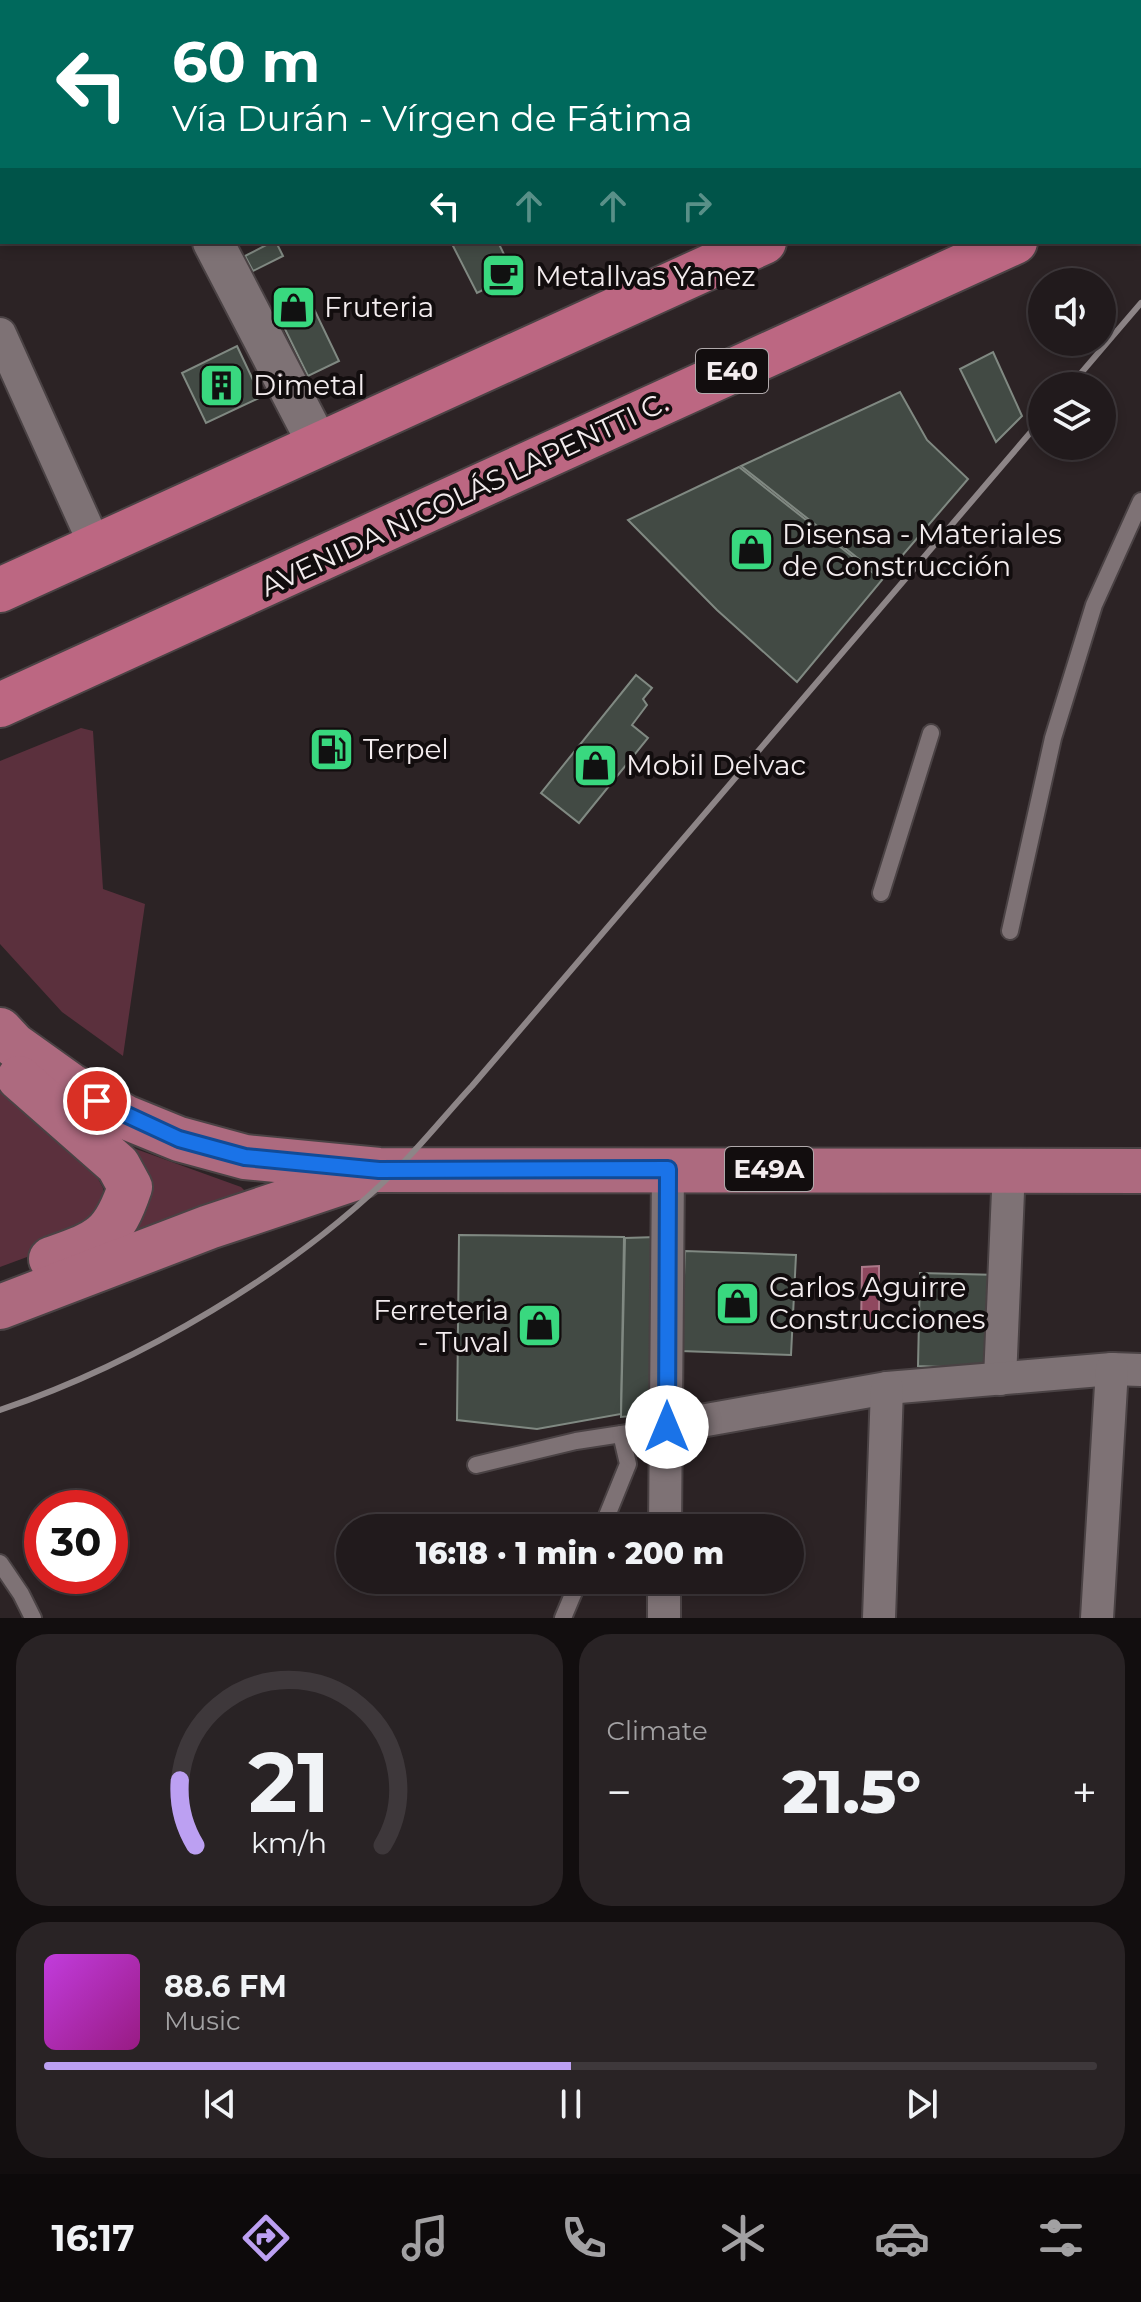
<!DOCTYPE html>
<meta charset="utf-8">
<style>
:root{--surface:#211a1c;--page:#292325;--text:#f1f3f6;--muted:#a2a1a3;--line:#3e383b;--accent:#bca0f2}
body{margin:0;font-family:Montserrat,sans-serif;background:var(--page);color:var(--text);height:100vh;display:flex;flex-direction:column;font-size:30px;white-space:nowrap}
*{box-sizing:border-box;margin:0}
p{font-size:26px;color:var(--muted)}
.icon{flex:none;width:44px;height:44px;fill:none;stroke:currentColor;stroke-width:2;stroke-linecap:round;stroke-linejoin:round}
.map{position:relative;height:1618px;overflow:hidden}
.side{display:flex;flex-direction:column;gap:16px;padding:16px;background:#120e0f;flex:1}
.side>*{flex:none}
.top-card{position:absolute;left:0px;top:0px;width:1142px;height:244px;box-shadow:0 4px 12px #0003,0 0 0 2px var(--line);background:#00695c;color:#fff;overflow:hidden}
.controls{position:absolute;left:1028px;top:268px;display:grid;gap:16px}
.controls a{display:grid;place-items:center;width:88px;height:88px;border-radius:50%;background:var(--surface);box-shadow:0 4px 12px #0003,0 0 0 2px var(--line);font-size:40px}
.speed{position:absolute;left:24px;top:1490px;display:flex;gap:16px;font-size:40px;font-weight:700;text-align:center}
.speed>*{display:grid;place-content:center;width:104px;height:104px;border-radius:50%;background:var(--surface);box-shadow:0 4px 12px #0003,0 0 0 2px var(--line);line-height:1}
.speed .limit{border:12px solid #d22;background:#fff;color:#111}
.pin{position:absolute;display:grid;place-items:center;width:68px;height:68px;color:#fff;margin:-34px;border:4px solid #fff;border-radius:50%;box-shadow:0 2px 8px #0007}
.me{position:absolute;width:88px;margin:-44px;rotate:0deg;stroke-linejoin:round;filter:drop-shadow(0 0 6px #0008)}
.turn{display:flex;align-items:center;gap:28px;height:168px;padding:0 40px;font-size:36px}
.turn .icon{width:104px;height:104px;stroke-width:2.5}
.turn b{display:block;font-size:56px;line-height:68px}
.lanes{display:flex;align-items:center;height:76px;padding:0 40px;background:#0003;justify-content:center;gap:40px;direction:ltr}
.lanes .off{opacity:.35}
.big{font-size:60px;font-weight:800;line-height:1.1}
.side .widget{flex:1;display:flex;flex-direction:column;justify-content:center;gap:12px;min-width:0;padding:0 28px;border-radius:32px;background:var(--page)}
.side .dial{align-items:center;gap:0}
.dial svg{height:208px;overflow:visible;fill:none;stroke:var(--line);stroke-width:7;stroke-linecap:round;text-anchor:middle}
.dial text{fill:var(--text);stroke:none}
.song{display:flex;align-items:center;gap:24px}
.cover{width:96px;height:96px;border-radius:12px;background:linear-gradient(135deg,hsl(290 70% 55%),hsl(310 70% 35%))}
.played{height:8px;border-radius:4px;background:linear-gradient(90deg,var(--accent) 50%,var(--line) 50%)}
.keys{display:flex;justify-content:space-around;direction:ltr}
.heat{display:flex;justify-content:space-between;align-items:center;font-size:44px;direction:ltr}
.side .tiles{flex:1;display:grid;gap:16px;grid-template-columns:1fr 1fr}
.widget:last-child{grid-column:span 2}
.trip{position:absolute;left:336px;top:1514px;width:468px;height:80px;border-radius:40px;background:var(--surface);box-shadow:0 4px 12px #0003,0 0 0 2px var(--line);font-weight:800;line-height:80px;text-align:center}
.tab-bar{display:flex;height:128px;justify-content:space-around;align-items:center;background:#0d0a0b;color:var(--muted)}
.tab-bar .icon{width:56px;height:56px}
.tab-bar .selected{color:var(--accent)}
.tab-bar b{font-size:36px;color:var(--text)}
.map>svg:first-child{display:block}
.green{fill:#5b303d}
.water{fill:#8f485f;stroke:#ad798a;stroke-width:2}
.building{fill:#424a44;stroke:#808982;stroke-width:2}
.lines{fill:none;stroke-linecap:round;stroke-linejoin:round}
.service-casing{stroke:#4a4244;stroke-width:20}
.minor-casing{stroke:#4a4244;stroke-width:36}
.tertiary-casing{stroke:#4a4244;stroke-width:44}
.primary-casing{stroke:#4a4244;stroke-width:48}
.trunk-casing{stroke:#4a4244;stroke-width:48}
.service{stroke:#7e7275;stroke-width:16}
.minor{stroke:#7e7275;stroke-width:32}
.tertiary{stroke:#7e7275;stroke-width:40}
.primary{stroke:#ad6a7f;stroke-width:44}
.trunk{stroke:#bc6782;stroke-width:44}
.rail{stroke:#8d8587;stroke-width:6}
.route-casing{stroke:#114b97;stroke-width:20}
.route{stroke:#1a73e8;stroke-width:14}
.labels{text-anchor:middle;stroke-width:8;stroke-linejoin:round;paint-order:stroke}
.shield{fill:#120d0e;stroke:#b0a9ab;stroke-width:2}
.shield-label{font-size:26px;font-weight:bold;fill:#f3ecee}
.poi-label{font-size:28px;fill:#f3ecee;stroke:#120d0e;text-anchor:start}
.street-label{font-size:28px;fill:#f3ecee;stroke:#120d0e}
</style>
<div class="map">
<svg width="1141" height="1618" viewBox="0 0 1141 1618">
<rect width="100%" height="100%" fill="#2c2325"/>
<g class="green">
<path d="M 81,728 L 93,731 L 103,889 L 145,904 L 123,1056 L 62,1012 L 0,944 L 0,761 Z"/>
<path d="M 0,1078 L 89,1162 L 103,1188 L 103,1199 L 99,1211 L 73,1240 L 0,1267 Z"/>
<path d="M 111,1140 L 241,1187 L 247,1193 L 117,1248 Z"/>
</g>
<path class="water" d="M 879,1266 L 879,1328 L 861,1328 L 862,1267 Z"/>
<g class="building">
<path d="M 0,0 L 58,0 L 60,2 L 2,2 L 0,35 Z"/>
<path d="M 272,242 L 276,242 L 283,256 L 253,271 L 245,256 Z"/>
<path d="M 451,242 L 498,242 L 514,275 L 477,293 Z"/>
<path d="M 304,290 L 313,307 L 282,323 L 274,306 Z"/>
<path d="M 313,307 L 339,361 L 308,376 L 282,323 Z"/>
<path d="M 237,346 L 261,397 L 206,423 L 182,373 Z"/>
<path d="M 993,352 L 1022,416 L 996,442 L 960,369 Z"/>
<path d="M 900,392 L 927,440 L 968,479 L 883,578 L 741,466 Z"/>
<path d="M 739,467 L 882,580 L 797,682 L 717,610 L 628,520 Z"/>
<path d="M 636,675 L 652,688 L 643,699 L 647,705 L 632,725 L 648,738 L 579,823 L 541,793 Z"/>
<path d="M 459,1235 L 624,1237 L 621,1414 L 537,1429 L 457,1420 Z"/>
<path d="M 656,1237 L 653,1414 L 621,1417 L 625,1238 Z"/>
<path d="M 685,1251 L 796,1255 L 791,1355 L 681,1351 Z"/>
<path d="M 920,1273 L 999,1275 L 992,1369 L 918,1366 Z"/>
</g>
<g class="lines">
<defs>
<g id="service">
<path d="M 881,893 L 931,733"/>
<path d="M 1010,931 L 1053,738 L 1094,605 L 1141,501"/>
<path d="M 476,1465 L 576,1441 L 667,1427"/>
<path d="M 602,1528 L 628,1464 L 621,1434"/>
<path d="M 0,1563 L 21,1594 L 33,1618"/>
<path d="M 563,1618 L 579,1580"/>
</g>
<g id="minor">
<path d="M 220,2 L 224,0"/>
<path d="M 679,2 L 683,0"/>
<path d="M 0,106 L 2,105"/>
<path d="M 0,334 L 95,545"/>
<path d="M 1000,1379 L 1009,1168"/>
<path d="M 667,1427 L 887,1388 L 1112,1369 L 1141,1370"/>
<path d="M 665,1528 L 668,1169"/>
<path d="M 664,1618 L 664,1580"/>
<path d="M 879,1618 L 887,1388"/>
<path d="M 1097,1618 L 1112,1369"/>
</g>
<g id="tertiary">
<path d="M 90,0 L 91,2"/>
<path d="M 840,0 L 841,2"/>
<path d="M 213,242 L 318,444"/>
</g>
<g id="primary">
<path d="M 0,1030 L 14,1045 L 70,1085 L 125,1117 L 179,1139 L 245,1157 L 379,1170 L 1141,1171"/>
<path d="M 19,1078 L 118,1165 L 130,1187 C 113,1238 99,1242 51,1259"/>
<path d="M 0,1307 L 209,1227 L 362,1176"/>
</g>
<g id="trunk">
<path d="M 1140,72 L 1141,71"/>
<path d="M 1140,185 L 1141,184"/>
<path d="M 0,590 L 764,242"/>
<path d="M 0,705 L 1015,242"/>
</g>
</defs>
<use href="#service" class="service-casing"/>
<use href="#minor" class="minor-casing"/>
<use href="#tertiary" class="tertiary-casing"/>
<use href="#primary" class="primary-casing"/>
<use href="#trunk" class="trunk-casing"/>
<use href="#service" class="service"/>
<use href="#minor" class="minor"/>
<use href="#tertiary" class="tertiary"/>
<use href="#primary" class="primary"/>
<use href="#trunk" class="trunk"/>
<g class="rail">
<path d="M 1070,386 L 1141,303"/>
<path d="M 0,1410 C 139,1363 294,1272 398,1168 C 424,1142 447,1113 472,1086 L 1042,419"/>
</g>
</g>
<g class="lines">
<defs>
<path id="route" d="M 97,1101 L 179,1139 L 245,1157 L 379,1170 L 668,1169 L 667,1427"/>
</defs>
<use href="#route" class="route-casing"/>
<use href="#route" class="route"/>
</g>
<defs>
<symbol id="cafe-square" viewBox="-11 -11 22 22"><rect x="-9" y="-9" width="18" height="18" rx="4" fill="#39d87f" stroke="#120d0e"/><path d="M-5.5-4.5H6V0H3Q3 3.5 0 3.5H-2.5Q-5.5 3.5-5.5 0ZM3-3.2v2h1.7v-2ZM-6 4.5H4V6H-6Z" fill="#111"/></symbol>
<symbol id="shop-square" viewBox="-11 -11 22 22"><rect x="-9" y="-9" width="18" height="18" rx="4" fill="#39d87f" stroke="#120d0e"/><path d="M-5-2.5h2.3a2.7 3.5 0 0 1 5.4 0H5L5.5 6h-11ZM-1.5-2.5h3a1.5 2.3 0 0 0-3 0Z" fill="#111"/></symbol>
<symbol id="building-square" viewBox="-11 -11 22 22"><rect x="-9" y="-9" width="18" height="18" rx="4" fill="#39d87f" stroke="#120d0e"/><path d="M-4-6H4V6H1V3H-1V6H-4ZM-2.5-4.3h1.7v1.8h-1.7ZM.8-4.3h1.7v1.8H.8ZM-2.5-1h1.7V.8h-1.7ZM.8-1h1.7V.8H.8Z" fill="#111"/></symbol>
<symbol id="fuel-square" viewBox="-11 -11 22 22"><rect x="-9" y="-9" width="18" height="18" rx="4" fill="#39d87f" stroke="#120d0e"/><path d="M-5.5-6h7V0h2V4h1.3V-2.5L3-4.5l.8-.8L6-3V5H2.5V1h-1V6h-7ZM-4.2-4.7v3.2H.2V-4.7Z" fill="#111"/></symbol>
</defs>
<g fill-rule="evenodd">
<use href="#cafe-square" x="478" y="250" width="51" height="51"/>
<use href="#shop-square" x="268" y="282" width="51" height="51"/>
<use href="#building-square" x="196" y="360" width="51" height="51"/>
<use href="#shop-square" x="726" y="524" width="51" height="51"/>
<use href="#fuel-square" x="306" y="724" width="51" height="51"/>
<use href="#shop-square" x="570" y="740" width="51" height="51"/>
<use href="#shop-square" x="712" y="1278" width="51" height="51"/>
<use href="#shop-square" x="514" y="1300" width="51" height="51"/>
</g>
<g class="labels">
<g class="shield">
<rect x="696" y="349" width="72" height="44" rx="6"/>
<rect x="725" y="1147" width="88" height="44" rx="6"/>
</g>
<g class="shield-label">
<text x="732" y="380">E40</text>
<text x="769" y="1178">E49A</text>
</g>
<g class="poi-label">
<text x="535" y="286">Metallvas Yanez</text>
<text x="324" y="317">Fruteria</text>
<text x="253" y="395">Dimetal</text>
<text x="782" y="544">Disensa - Materiales<tspan x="782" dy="32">de Construcción</tspan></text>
<text x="363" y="759">Terpel</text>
<text x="626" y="775">Mobil Delvac</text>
<text x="769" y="1297">Carlos Aguirre<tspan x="769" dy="32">Construcciones</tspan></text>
<text x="509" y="1320" text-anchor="end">Ferreteria<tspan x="509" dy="32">- Tuval</tspan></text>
</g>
<g class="street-label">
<text transform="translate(464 494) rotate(-25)" y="10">AVENIDA NICOLÁS LAPENTTI C.</text>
</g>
</g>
</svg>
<div class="controls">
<a><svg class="icon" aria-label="sound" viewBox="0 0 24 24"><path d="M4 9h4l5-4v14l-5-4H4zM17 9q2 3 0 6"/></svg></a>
<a><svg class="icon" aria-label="layers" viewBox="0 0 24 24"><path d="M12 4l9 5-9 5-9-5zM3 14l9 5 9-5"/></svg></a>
</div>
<div class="speed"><div class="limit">30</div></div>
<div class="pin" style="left:97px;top:1101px;background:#d93025"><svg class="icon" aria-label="arrive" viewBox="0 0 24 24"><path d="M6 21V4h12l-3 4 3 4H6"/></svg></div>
<svg class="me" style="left:667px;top:1427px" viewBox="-20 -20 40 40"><circle r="19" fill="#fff"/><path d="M0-13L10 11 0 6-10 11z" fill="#1a73e8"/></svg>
<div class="trip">16:18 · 1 min · 200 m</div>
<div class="top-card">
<div class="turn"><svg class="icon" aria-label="left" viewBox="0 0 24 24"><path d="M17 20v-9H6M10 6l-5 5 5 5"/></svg><div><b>60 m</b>Vía Durán - Vírgen de Fátima</div></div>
<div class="lanes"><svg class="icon" aria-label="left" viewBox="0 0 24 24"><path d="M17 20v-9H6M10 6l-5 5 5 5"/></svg><svg class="icon off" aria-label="ahead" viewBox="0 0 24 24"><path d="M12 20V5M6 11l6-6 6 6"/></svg><svg class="icon off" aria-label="ahead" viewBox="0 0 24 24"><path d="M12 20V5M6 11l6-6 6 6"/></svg><svg class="icon off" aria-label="right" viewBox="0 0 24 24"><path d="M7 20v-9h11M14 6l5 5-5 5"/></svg></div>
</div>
</div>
<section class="side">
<div class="tiles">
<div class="widget dial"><svg viewBox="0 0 100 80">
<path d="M14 69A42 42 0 1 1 86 69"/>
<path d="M14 69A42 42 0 0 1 8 44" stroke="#bca0f2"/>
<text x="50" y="56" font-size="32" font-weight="700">21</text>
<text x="50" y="72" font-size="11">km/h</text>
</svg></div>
<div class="widget"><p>Climate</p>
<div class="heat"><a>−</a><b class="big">21.5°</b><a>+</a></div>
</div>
<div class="widget">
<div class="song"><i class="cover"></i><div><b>88.6 FM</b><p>Music</p></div></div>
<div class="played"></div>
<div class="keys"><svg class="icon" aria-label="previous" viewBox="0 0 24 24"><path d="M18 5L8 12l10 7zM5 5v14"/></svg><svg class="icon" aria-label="pause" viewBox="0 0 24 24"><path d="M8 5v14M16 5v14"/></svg><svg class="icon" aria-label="next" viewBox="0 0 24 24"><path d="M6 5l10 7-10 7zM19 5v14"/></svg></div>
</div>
</div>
</section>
<nav class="tab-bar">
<b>16:17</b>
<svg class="icon selected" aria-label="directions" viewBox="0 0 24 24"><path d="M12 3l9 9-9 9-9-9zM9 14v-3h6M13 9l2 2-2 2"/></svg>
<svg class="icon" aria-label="music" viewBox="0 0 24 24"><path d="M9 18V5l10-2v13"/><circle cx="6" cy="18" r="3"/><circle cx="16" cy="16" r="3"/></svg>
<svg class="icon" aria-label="phone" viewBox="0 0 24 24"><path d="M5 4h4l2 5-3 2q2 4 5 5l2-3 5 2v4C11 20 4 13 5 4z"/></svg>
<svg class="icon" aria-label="climate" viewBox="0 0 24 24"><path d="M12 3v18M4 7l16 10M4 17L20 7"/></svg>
<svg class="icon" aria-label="car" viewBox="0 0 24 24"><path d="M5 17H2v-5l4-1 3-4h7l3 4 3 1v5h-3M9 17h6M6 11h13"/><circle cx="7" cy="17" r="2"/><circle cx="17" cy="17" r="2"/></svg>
<svg class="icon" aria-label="filters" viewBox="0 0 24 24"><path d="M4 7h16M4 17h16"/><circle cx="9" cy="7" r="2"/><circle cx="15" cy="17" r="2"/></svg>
</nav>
